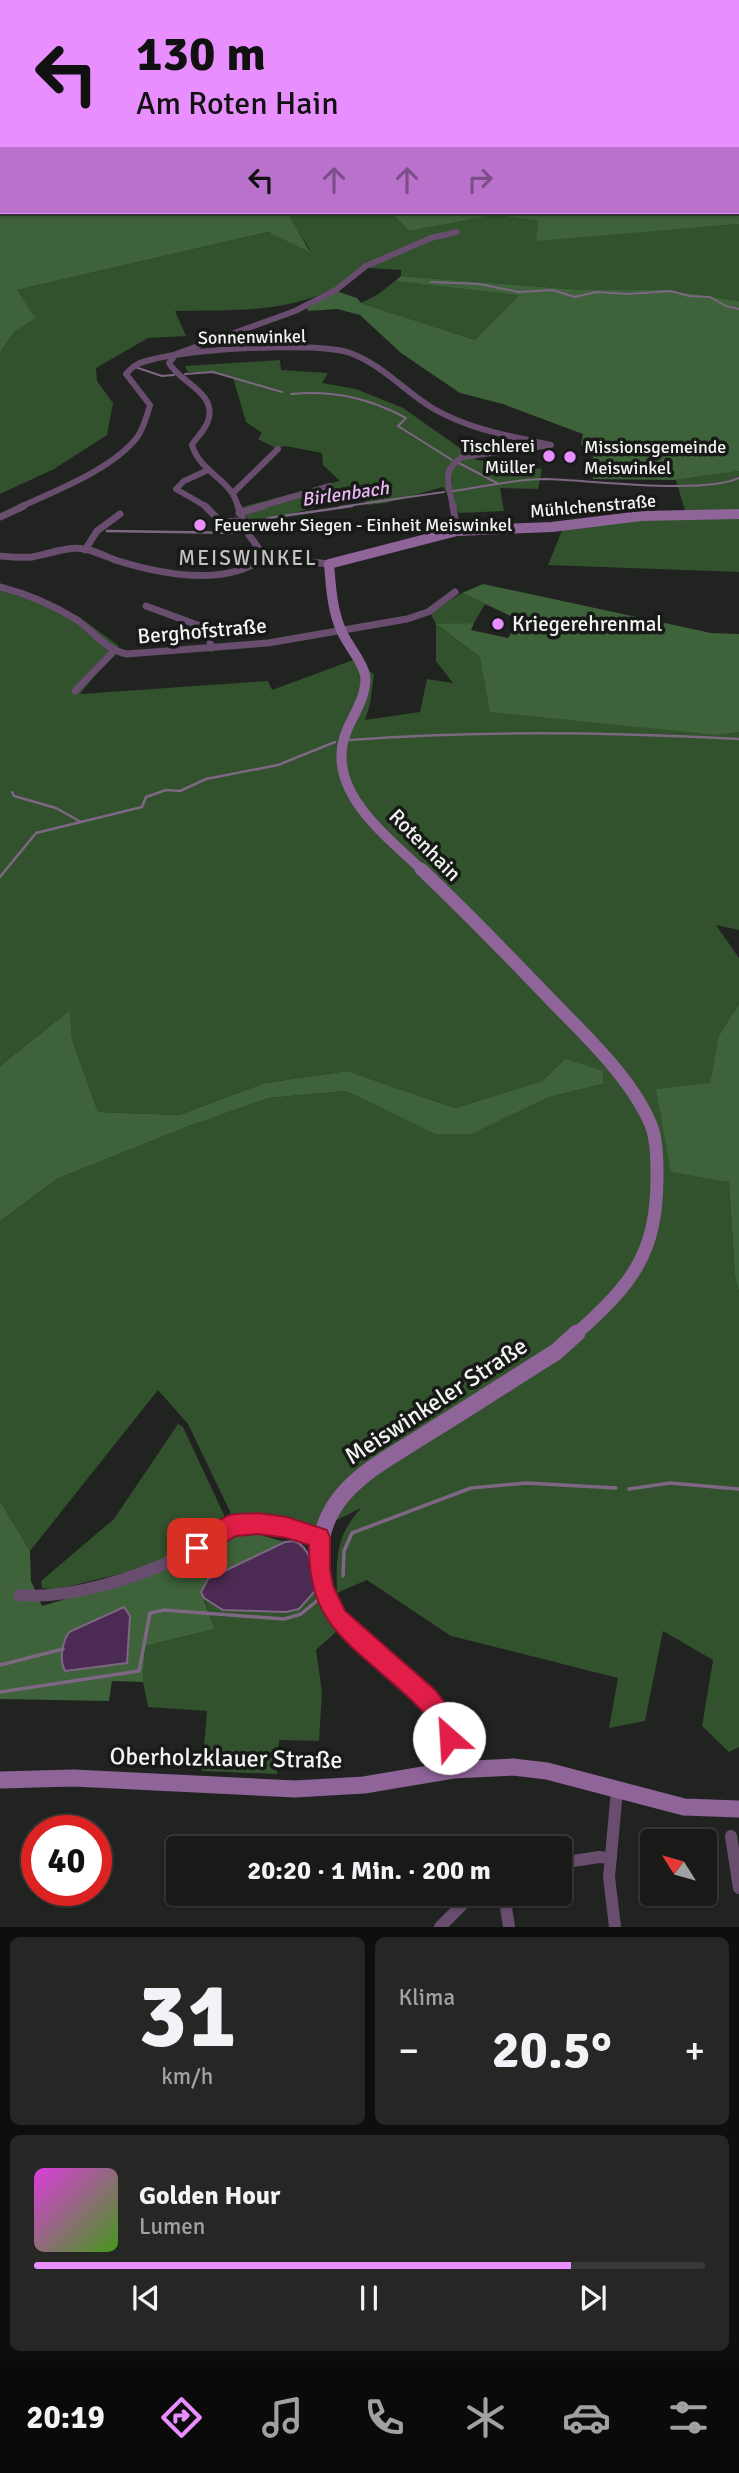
<!DOCTYPE html>
<html lang="de">
<meta charset="utf-8">
<style>
:root{--surface:#191a18;--page:#262725;--text:#f1f3f6;--muted:#9fa1a2;--line:#373837;--accent:#e88eff}
body{margin:0;font-family:Signika,sans-serif;background:var(--page);color:var(--text);height:100vh;display:flex;flex-direction:column;font-size:26px;white-space:nowrap}
*{box-sizing:border-box;margin:0}
p{font-size:23px;color:var(--muted)}
.icon{flex:none;width:38px;height:38px;fill:none;stroke:currentColor;stroke-width:2;stroke-linecap:round;stroke-linejoin:round}
.map{position:relative;height:1927px;overflow:hidden}
.details{display:flex;flex-direction:column;gap:10px;padding:10px;background:#0e0e0d;flex:1}
.details>*{flex:none}
.top-card{position:absolute;left:0px;top:0px;width:740px;height:214px;box-shadow:0 2px 5px #0004,0 0 0 2px var(--line);background:#e88eff;color:#111;overflow:hidden}
.needle{width:46px;rotate:307deg}
.tools{position:absolute;left:640px;top:1829px;display:grid;gap:14px}
.tools a{display:grid;place-items:center;width:77px;height:77px;border-radius:7px;background:var(--surface);box-shadow:0 2px 5px #0004,0 0 0 2px var(--line);font-size:35px}
.speed{position:absolute;left:21px;top:1815px;display:flex;gap:14px;font-size:35px;font-weight:700;text-align:center}
.speed>*{display:grid;place-content:center;width:91px;height:91px;border-radius:50%;background:var(--surface);box-shadow:0 2px 5px #0004,0 0 0 2px var(--line);line-height:1}
.speed .limit{border:10px solid #d22;background:#fff;color:#111}
.pin{position:absolute;display:grid;place-items:center;width:60px;height:60px;color:#fff;margin:-30px;border-radius:14px;box-shadow:0 4px 10px #0006}
.me{position:absolute;width:77px;margin:-38px;rotate:334deg;stroke-linejoin:round;filter:drop-shadow(0 0 5px #0008)}
.turn{display:flex;align-items:center;gap:24px;height:147px;padding:0 21px;font-size:32px}
.turn .icon{width:91px;height:91px;stroke-width:2.5}
.turn b{display:block;font-size:49px;line-height:60px}
.lanes{display:flex;align-items:center;height:66px;padding:0 21px;background:#0003;justify-content:center;gap:35px;direction:ltr}
.lanes .off{opacity:.35}
.big{font-size:52px;font-weight:700;line-height:1.1}
.details .widget{flex:1;display:flex;flex-direction:column;justify-content:center;gap:10px;min-width:0;padding:0 24px;border-radius:10px;background:var(--page)}
.details .dial{align-items:center;gap:0}
.dial b{font-size:91px;line-height:1}
.song{display:flex;align-items:center;gap:21px}
.cover{width:84px;height:84px;border-radius:10px;background:linear-gradient(135deg,hsl(300 70% 55%),hsl(100 70% 35%))}
.played{height:7px;border-radius:4px;background:linear-gradient(90deg,var(--accent) 80%,var(--line) 80%)}
.keys{display:flex;justify-content:space-around;direction:ltr}
.heat{display:flex;justify-content:space-between;align-items:center;font-size:38px;direction:ltr}
.details .tiles{flex:1;display:grid;gap:10px;grid-template-columns:1fr 1fr}
.widget:last-child{grid-column:span 2}
.trip{position:absolute;left:166px;top:1836px;width:406px;height:70px;border-radius:7px;background:var(--surface);box-shadow:0 2px 5px #0004,0 0 0 2px var(--line);font-weight:700;line-height:70px;text-align:center}
.tabs{display:flex;height:112px;justify-content:space-around;align-items:center;background:#0a0a0a;color:var(--muted)}
.tabs .icon{width:49px;height:49px}
.tabs .current{color:var(--accent)}
.tabs b{font-size:32px;color:var(--text)}
.map>svg:first-child{display:block}
.green{fill:#32512d}
.forest{fill:#3e6239;fill-rule:evenodd}
.water{fill:#4b2b53;stroke:#7d6783;stroke-width:2}
.lines{fill:none;stroke-linecap:round;stroke-linejoin:round}
.stream-far2{stroke:#7d6783;stroke-width:2}
.stream-far1{stroke:#7d6783;stroke-width:2.5}
.stream{stroke:#7d6783;stroke-width:3.5}
.street-far2{stroke:#684d6e;stroke-width:6}
.street-far1{stroke:#684d6e;stroke-width:7}
.street{stroke:#684d6e;stroke-width:12}
.secondary-far2{stroke:#8f6499;stroke-width:10}
.secondary-far1{stroke:#8f6499;stroke-width:13}
.secondary{stroke:#8f6499;stroke-width:17}
.route{fill:#e11d48;stroke:#92132f;stroke-width:2}
.poi-dot{fill:#e88eff;stroke:#171a17;stroke-width:2.5}
.labels{text-anchor:middle;stroke-width:7;stroke-linejoin:round;paint-order:stroke}
.far-street-label{font-size:18px;fill:#f2f4f2;stroke:#171a17}
.far-poi-label{font-size:18px;fill:#f2f4f2;stroke:#171a17;text-anchor:start}
.far-water-label{font-size:19px;font-style:italic;fill:#edb7fa;stroke:#171a17}
.far-quarter-label{font-size:21px;letter-spacing:2px;fill:#c0c3bf;stroke:#171a17}
.poi-label{font-size:21px;fill:#f2f4f2;stroke:#171a17;text-anchor:start}
.street-label{font-size:21px;fill:#f2f4f2;stroke:#171a17}
.near-street-label{font-size:24px;fill:#f2f4f2;stroke:#171a17}
</style>
<div class="map">
<svg width="739" height="1927" viewBox="0 0 739 1927">
<rect width="100%" height="100%" fill="#212320"/>
<g class="green">
<path d="M 332,212 L 390,212 L 409,231 L 495,215 L 538,221 L 537,240 L 739,224 L 739,301 L 668,290 L 583,290 L 401,276 L 401,270 L 368,268 C 302,315 252,309 175,311 L 186,336 L 148,338 L 96,368 L 97,381 L 113,403 L 107,435 L 54,469 L 0,494 L 0,353 L 15,331 L 17,290 L 268,232 L 310,250 L 287,214 Z"/>
<path d="M 395,281 L 520,294 L 475,340 L 361,303 L 377,295 Z"/>
<path d="M 280,360 L 281,370 L 328,373 L 322,383 L 356,389 L 403,408 L 477,460 L 542,469 L 538,489 L 500,488 L 504,511 L 459,513 L 443,487 L 386,503 L 367,505 L 359,495 L 270,520 L 253,530 L 242,507 L 340,481 L 323,465 L 322,453 L 285,446 L 275,448 L 258,439 L 262,433 L 246,422 L 233,378 L 211,372 L 188,372 L 185,366 Z"/>
<path d="M 739,471 L 739,572 L 548,565 L 565,523 L 685,511 L 676,480 Z"/>
<path d="M 0,590 L 78,616 L 119,646 L 80,694 L 268,681 L 272,690 L 353,660 L 374,674 L 370,704 L 365,720 L 420,712 L 427,679 L 453,683 L 436,661 L 436,624 L 430,612 L 462,593 L 485,604 L 474,623 L 437,625 L 480,657 L 717,735 L 739,732 L 739,930 L 716,925 L 739,958 L 739,1004 L 718,1037 L 710,1084 L 657,1089 L 729,1182 L 735,1277 L 739,1292 L 739,1747 L 729,1752 L 702,1726 L 713,1660 L 663,1631 L 645,1721 L 609,1728 L 618,1678 L 451,1636 L 367,1580 L 337,1593 L 338,1630 L 316,1650 L 322,1692 L 319,1741 L 279,1740 L 277,1774 L 202,1771 L 207,1711 L 148,1707 L 143,1682 L 145,1646 L 215,1629 L 204,1598 L 223,1610 L 286,1612 L 299,1609 L 316,1590 L 337,1593 C 336,1556 336,1536 361,1508 L 315,1531 L 235,1522 L 188,1424 L 158,1390 L 30,1551 L 0,1501 L 0,1221 L 57,1179 L 192,1125 L 269,1098 L 346,1091 L 435,1134 L 472,1134 L 549,1097 L 603,1084 L 565,1059 L 542,1081 L 455,1108 L 347,1071 L 265,1083 L 179,1115 L 98,1112 L 72,1039 L 70,1010 L 0,1066 Z"/>
<path d="M 178,1424 L 183,1427 L 224,1515 L 221,1529 L 174,1557 L 136,1570 L 54,1590 L 42,1588 L 41,1581 L 114,1519 Z"/>
</g>
<g class="forest">
<path d="M 0,0 L 438,0 L 448,2 L 2,2 L 2,21 Z"/>
<path d="M 674,0 L 739,0 L 739,224 L 536,241 L 538,221 L 495,215 L 409,231 L 390,212 L 738,212 L 738,2 L 668,2 Z"/>
<path d="M 0,177 L 2,212 L 332,212 L 288,214 L 310,252 L 268,232 L 17,290 L 35,318 L 15,331 L 0,353 Z"/>
<path d="M 401,276 L 583,290 L 668,290 L 739,301 L 739,471 L 676,480 L 593,479 L 593,452 L 581,445 L 583,434 L 503,404 L 460,393 L 401,353 L 360,315 L 337,309 L 308,311 L 307,307 L 336,291 L 357,298 L 361,303 L 475,340 L 519,295 L 395,281 Z"/>
<path d="M 483,584 L 711,633 L 739,634 L 739,732 L 717,735 L 490,712 L 480,657 L 436,624 L 474,623 L 471,630 L 508,638 L 519,620 L 462,593 Z"/>
<path d="M 739,1004 L 739,1292 L 735,1277 L 729,1182 L 671,1172 L 656,1089 L 710,1083 L 718,1037 Z"/>
<path d="M 70,1010 L 72,1039 L 98,1112 L 179,1115 L 265,1083 L 347,1071 L 455,1108 L 542,1081 L 565,1059 L 603,1071 L 603,1084 L 549,1097 L 472,1134 L 435,1134 L 346,1091 L 269,1098 L 192,1125 L 57,1179 L 0,1221 L 0,1066 Z"/>
<path d="M 0,1501 L 30,1551 L 31,1581 L 42,1606 L 165,1570 L 238,1533 L 250,1532 L 285,1542 L 208,1580 L 201,1592 L 215,1629 L 145,1646 L 143,1682 L 112,1681 L 109,1701 L 0,1699 ZM 116,1610 L 65,1671 L 62,1654 L 64,1640 L 69,1632 L 94,1623 Z"/>
</g>
<g class="water">
<path d="M 294,1541 C 312,1547 314,1573 316,1590 L 299,1609 L 286,1612 L 223,1610 L 204,1598 L 201,1592 L 208,1579 L 285,1542 Z"/>
<path d="M 124,1607 L 130,1616 L 127,1663 L 65,1671 C 59,1659 62,1643 69,1632 Z"/>
</g>
<g class="lines">
<g class="stream-far2">
<path d="M 420,0 L 430,2"/>
<path d="M 483,2 L 502,0"/>
<path d="M 572,2 L 574,0"/>
<path d="M 431,282 L 479,284 L 519,292 L 552,290 L 575,297 L 596,292 L 628,294 L 671,291 L 689,296 L 710,297 L 726,306 L 739,309"/>
<path d="M 135,367 L 162,376 L 174,375"/>
<path d="M 185,374 L 213,372 L 282,392"/>
<path d="M 291,394 C 333,390 369,398 406,418 L 398,426 L 452,460"/>
<path d="M 459,463 L 497,483"/>
<path d="M 453,491 C 483,487 515,479 545,479 C 589,480 704,495 739,478"/>
<path d="M 340,507 L 444,492"/>
</g>
<g class="stream-far1">
<path d="M 253,529 L 269,518 L 352,506"/>
<path d="M 107,531 L 241,533"/>
<path d="M 350,740 C 480,730 609,732 739,739"/>
<path d="M 12,792 L 14,796 L 56,808 L 81,822"/>
<path d="M 0,877 L 36,833 L 142,807 L 146,797 L 166,790 L 180,791 L 206,779 L 278,765 L 335,742"/>
</g>
<g class="stream">
<path d="M 629,1489 L 670,1483 L 739,1489"/>
<path d="M 343,1576 L 344,1551 L 352,1533 L 471,1488 L 526,1483 L 616,1488"/>
<path d="M 0,1665 L 63,1649"/>
<path d="M 0,1692 L 139,1671 L 150,1613 L 164,1610 L 284,1619 L 301,1614 L 319,1599"/>
</g>
<g class="street-far2">
<path d="M 206,471 L 184,481 L 176,489 L 207,507"/>
<path d="M 233,493 L 278,449"/>
<path d="M 20,507 C 55,491 115,468 138,436 C 144,427 147,415 150,405 L 126,374 C 130,370 133,366 138,364 C 170,349 317,341 350,353 C 383,365 405,392 434,409 C 471,430 510,436 551,445 L 462,457 C 440,472 449,484 453,507"/>
<path d="M 238,507 C 232,479 200,473 192,445 C 197,437 205,430 208,421 C 218,393 180,383 169,363 L 176,354 L 295,311 L 336,290 L 366,266 L 431,238 L 457,232"/>
<path d="M 258,507 L 330,486"/>
</g>
<g class="street-far1">
<path d="M 205,506 L 221,522 L 242,521"/>
<path d="M 238,506 L 249,535 L 265,557 L 329,564"/>
<path d="M 453,506 L 457,531"/>
<path d="M 239,513 L 264,506"/>
<path d="M 0,517 L 24,506"/>
<path d="M 85,550 L 97,531 L 120,514"/>
<path d="M 0,556 C 11,557 21,558 32,557 C 49,554 67,546 85,549 C 95,551 105,556 115,560 C 160,574 225,588 265,557"/>
<path d="M 0,587 C 27,594 53,605 77,620 C 94,632 106,650 127,654 L 268,643 L 407,619 L 428,612 L 455,592"/>
<path d="M 146,606 L 203,627 L 208,631 L 211,648"/>
<path d="M 75,691 L 113,652"/>
</g>
<g class="street">
<path d="M 19,1595 C 67,1600 136,1578 180,1557 C 198,1548 216,1530 236,1525 C 263,1518 294,1530 320,1538"/>
<path d="M 731,1836 L 739,1888"/>
<path d="M 560,1863 L 599,1857 L 611,1858"/>
<path d="M 504,1894 L 509,1927"/>
<path d="M 440,1927 L 464,1903 L 483,1894"/>
<path d="M 615,1927 L 609,1877 L 617,1790"/>
</g>
<path class="secondary-far2" d="M 423,871 C 386,835 322,789 347,730 C 354,714 368,693 365,675 C 362,660 348,646 342,632 C 332,611 331,587 329,564 L 457,531 L 552,527 L 641,516 L 739,514"/>
<path class="secondary-far1" d="M 421,869 C 466,912 509,956 552,1001 C 586,1036 632,1079 651,1125 C 657,1140 657,1161 657,1177 C 657,1255 631,1285 575,1335"/>
<g class="secondary">
<path d="M 453,1770 C 451,1754 449,1738 443,1723 C 427,1683 381,1659 350,1631 C 313,1596 309,1537 341,1497 C 364,1469 397,1453 426,1434 C 470,1407 513,1379 556,1352 L 577,1333"/>
<path d="M 0,1780 L 74,1778 L 295,1789 L 364,1785 L 453,1770 L 513,1767 L 547,1771 L 684,1807 L 739,1809"/>
</g>
</g>
<path class="route" d="M 258,1513 L 287,1517 L 327,1530 L 330,1538 L 330,1570 L 333,1586 L 345,1611 L 435,1690 L 448,1707 L 460,1738 L 457,1746 L 449,1750 L 440,1746 C 437,1738 435,1729 430,1721 C 421,1707 408,1697 396,1686 C 345,1640 308,1621 309,1545 L 287,1538 L 258,1534 L 236,1536 L 197,1559 L 189,1556 L 186,1548 C 189,1541 221,1518 230,1515 C 238,1513 249,1514 258,1513 Z"/>
<g class="poi-dot">
<circle cx="549" cy="456" r="7"/>
<circle cx="570" cy="457" r="7"/>
<circle cx="200" cy="525" r="7"/>
<circle cx="498" cy="624" r="7"/>
</g>
<g class="labels">
<g class="far-street-label">
<text transform="translate(252 337) rotate(-1)" y="6">Sonnenwinkel</text>
<text transform="translate(593 506) rotate(-5)" y="6">Mühlchenstraße</text>
</g>
<g class="far-poi-label">
<text x="535" y="452" text-anchor="end">Tischlerei<tspan x="535" dy="21">Müller</tspan></text>
<text x="584" y="453">Missionsgemeinde<tspan x="584" dy="21">Meiswinkel</tspan></text>
<text x="214" y="531">Feuerwehr Siegen - Einheit Meiswinkel</text>
</g>
<g class="far-water-label">
<text transform="translate(345 493) rotate(-8)" y="7">Birlenbach</text>
</g>
<g class="far-quarter-label">
<text x="248" y="565">MEISWINKEL</text>
</g>
<g class="poi-label">
<text x="512" y="631">Kriegerehrenmal</text>
</g>
<g class="street-label">
<text transform="translate(202 631) rotate(-5)" y="7">Berghofstraße</text>
<text transform="translate(425 845) rotate(45)" y="7">Rotenhain</text>
</g>
<g class="near-street-label">
<text transform="translate(436 1401) rotate(-33)" y="8">Meiswinkeler Straße</text>
<text transform="translate(226 1758) rotate(1)" y="8">Oberholzklauer Straße</text>
</g>
</g>
</svg>
<div class="tools">
<a><svg class="needle" viewBox="-14 -14 28 28"><path d="M0-13l5 13h-10z" fill="#e53935"/><path d="M0 13l5-13h-10z" fill="#9fa1a2"/></svg></a>
</div>
<div class="speed"><div class="limit">40</div></div>
<div class="pin" style="left:197px;top:1548px;background:#d93025"><svg class="icon" aria-label="arrive" viewBox="0 0 24 24"><path d="M6 21V4h12l-3 4 3 4H6"/></svg></div>
<svg class="me" style="left:449px;top:1738px" viewBox="-20 -20 40 40"><circle r="19" fill="#fff"/><path d="M0-13L10 11 0 6-10 11z" fill="#e11d48"/></svg>
<div class="trip">20:20 · 1 Min. · 200 m</div>
<div class="top-card">
<div class="turn"><svg class="icon" aria-label="left" viewBox="0 0 24 24"><path d="M17 20v-9H6M10 6l-5 5 5 5"/></svg><div><b>130 m</b>Am Roten Hain</div></div>
<div class="lanes"><svg class="icon" aria-label="left" viewBox="0 0 24 24"><path d="M17 20v-9H6M10 6l-5 5 5 5"/></svg><svg class="icon off" aria-label="ahead" viewBox="0 0 24 24"><path d="M12 20V5M6 11l6-6 6 6"/></svg><svg class="icon off" aria-label="ahead" viewBox="0 0 24 24"><path d="M12 20V5M6 11l6-6 6 6"/></svg><svg class="icon off" aria-label="right" viewBox="0 0 24 24"><path d="M7 20v-9h11M14 6l5 5-5 5"/></svg></div>
</div>
</div>
<section class="details">
<div class="tiles">
<div class="widget dial"><b>31</b><p>km/h</p></div>
<div class="widget"><p>Klima</p>
<div class="heat"><a>−</a><b class="big">20.5°</b><a>+</a></div>
</div>
<div class="widget">
<div class="song"><i class="cover"></i><div><b>Golden Hour</b><p>Lumen</p></div></div>
<div class="played"></div>
<div class="keys"><svg class="icon" aria-label="previous" viewBox="0 0 24 24"><path d="M18 5L8 12l10 7zM5 5v14"/></svg><svg class="icon" aria-label="pause" viewBox="0 0 24 24"><path d="M8 5v14M16 5v14"/></svg><svg class="icon" aria-label="next" viewBox="0 0 24 24"><path d="M6 5l10 7-10 7zM19 5v14"/></svg></div>
</div>
</div>
</section>
<nav class="tabs">
<b>20:19</b>
<svg class="icon current" aria-label="directions" viewBox="0 0 24 24"><path d="M12 3l9 9-9 9-9-9zM9 14v-3h6M13 9l2 2-2 2"/></svg>
<svg class="icon" aria-label="music" viewBox="0 0 24 24"><path d="M9 18V5l10-2v13"/><circle cx="6" cy="18" r="3"/><circle cx="16" cy="16" r="3"/></svg>
<svg class="icon" aria-label="phone" viewBox="0 0 24 24"><path d="M5 4h4l2 5-3 2q2 4 5 5l2-3 5 2v4C11 20 4 13 5 4z"/></svg>
<svg class="icon" aria-label="climate" viewBox="0 0 24 24"><path d="M12 3v18M4 7l16 10M4 17L20 7"/></svg>
<svg class="icon" aria-label="car" viewBox="0 0 24 24"><path d="M5 17H2v-5l4-1 3-4h7l3 4 3 1v5h-3M9 17h6M6 11h13"/><circle cx="7" cy="17" r="2"/><circle cx="17" cy="17" r="2"/></svg>
<svg class="icon" aria-label="filters" viewBox="0 0 24 24"><path d="M4 7h16M4 17h16"/><circle cx="9" cy="7" r="2"/><circle cx="15" cy="17" r="2"/></svg>
</nav>
